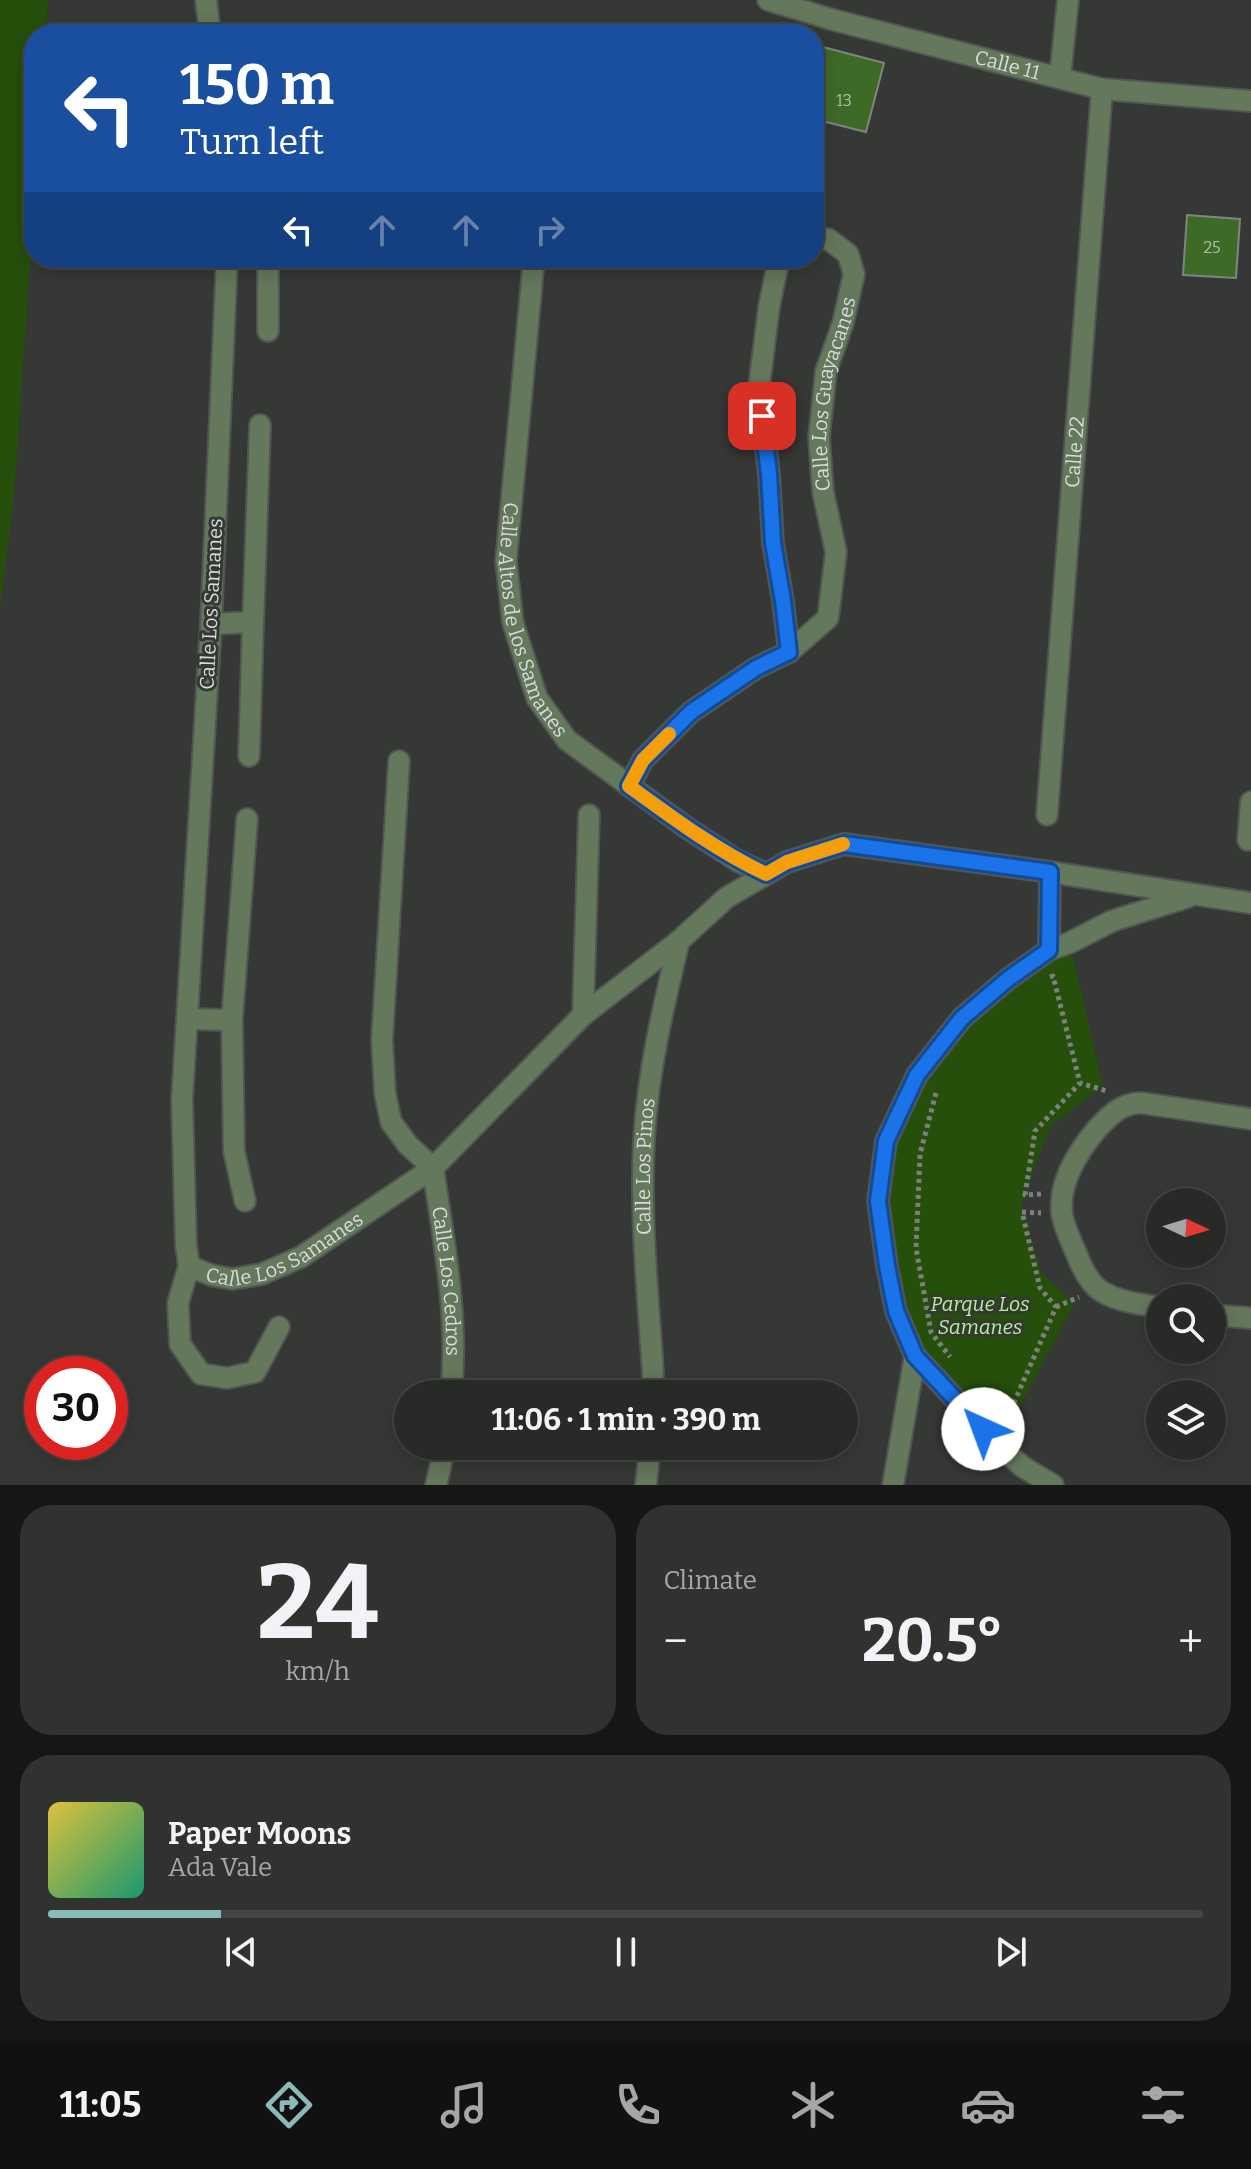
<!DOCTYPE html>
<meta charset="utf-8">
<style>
:root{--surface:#282a27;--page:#30322f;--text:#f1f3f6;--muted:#a5a7a7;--line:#444644;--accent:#8bbbb9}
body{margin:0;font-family:Bitter,serif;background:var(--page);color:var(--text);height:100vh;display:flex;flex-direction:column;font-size:30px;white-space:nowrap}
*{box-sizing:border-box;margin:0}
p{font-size:26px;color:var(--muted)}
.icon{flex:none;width:44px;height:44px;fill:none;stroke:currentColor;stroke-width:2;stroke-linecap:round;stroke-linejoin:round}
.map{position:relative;height:1485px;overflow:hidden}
.sheet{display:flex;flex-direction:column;gap:20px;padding:20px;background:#161715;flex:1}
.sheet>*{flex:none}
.hud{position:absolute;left:24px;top:24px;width:800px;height:244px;border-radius:32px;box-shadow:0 4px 20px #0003,0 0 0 2px var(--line);background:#1a4fa0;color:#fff;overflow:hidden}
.needle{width:52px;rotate:94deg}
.fabs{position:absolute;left:1146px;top:1188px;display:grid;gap:16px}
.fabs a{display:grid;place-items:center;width:80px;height:80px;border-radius:50%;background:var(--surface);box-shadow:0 4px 20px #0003,0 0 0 2px var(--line);font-size:40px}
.speed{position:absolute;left:24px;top:1356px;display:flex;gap:16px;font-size:40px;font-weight:700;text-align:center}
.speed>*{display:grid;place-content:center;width:104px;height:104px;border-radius:50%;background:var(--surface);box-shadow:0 4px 20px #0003,0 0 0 2px var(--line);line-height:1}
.speed .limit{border:12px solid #d22;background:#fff;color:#111}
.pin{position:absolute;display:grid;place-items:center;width:68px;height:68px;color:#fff;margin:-34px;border-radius:16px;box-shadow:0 4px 12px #0006}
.me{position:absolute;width:88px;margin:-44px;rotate:317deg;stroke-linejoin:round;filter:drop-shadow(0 0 6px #0008)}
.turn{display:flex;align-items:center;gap:28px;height:168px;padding:0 24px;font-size:36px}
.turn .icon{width:104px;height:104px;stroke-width:2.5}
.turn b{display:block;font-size:56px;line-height:68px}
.lanes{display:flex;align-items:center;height:76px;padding:0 24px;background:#0003;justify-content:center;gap:40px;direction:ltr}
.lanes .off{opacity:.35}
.big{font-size:60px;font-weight:700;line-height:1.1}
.sheet .widget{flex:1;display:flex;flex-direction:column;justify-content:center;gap:12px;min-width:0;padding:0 28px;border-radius:32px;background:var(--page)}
.sheet .dial{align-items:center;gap:0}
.dial b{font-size:104px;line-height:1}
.song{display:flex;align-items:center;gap:24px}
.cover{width:96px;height:96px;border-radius:12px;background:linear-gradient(135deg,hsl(50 70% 55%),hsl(160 70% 35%))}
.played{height:8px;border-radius:4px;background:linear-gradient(90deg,var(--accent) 15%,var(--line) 15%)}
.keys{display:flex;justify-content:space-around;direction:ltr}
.heat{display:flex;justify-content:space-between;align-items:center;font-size:44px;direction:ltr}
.sheet .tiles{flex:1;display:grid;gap:20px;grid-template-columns:1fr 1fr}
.widget:last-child{grid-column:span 2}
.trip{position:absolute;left:394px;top:1380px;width:464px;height:80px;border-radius:40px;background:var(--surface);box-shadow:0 4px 20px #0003,0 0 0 2px var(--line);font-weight:700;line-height:80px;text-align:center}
.tabs{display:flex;height:128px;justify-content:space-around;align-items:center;background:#101110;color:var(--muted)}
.tabs .icon{width:56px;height:56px}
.tabs .selected{color:var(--accent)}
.tabs b{font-size:36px;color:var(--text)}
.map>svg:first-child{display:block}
.green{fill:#264f0b}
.building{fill:#3e6a28;stroke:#818580;stroke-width:2}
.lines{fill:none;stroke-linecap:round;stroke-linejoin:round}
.minor-casing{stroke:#535552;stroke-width:24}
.path{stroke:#7e807d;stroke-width:5;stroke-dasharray:4 4;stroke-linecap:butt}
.minor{stroke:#64785c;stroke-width:20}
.route-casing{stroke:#114b97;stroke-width:20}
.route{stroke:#1a73e8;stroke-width:14}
.slow{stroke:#f59e0b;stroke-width:14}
.labels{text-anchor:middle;stroke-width:6;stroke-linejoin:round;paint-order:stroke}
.number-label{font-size:16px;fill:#b2bfac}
.street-label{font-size:20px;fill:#d9dbd8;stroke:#353834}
.park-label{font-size:20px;font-style:italic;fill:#b2f296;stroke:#353834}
</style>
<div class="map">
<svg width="1251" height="1485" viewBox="0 0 1251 1485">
<rect width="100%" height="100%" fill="#353834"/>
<g class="green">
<path d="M 0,0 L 48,0 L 46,34 L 34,34 L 34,205 L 14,495 L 0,607 Z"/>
<path d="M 1069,943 L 1103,1085 L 1050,1127 L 1021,1204 L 1041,1273 L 1074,1304 L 999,1446 L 915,1356 L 887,1266 L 886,1141 L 962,1018 Z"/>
</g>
<g class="building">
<path d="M 823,47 L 884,63 L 866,132 L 814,119 L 814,80 Z"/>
<path d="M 1187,215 L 1240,219 L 1236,278 L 1183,275 Z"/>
</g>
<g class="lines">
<defs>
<g id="minor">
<path d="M 206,0 L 210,34"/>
<path id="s1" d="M 768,0 L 830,19 L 1102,89 L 1251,101"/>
<path d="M 1060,77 L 1068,0"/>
<path id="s2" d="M 227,258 L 211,624 L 182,1100 L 186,1245 L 189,1266 L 211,1275 L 232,1279 L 262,1274 L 301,1257 L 433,1168 L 583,1015 L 679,941 L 726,898 L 787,862 L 844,844 L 1050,872 L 1251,903"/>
<path d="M 268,258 L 268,331"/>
<path id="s3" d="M 534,258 L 506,561 L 513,623 L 537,698 L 567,740 L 687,828 L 738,861 L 766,874"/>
<path d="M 783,258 L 778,263 L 769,307 L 759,387 L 769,474 L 773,543 L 783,601 L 789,652"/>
<path d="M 211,624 L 253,622 L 260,425"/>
<path d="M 249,756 L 253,622"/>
<path d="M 399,761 L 382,1040 L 385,1093 L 391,1122 L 408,1145 L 433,1168"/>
<path id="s4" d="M 629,786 L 643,760 L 691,712 L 756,668 L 789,652 L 828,618 L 836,552 L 823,492 L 819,437 L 826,371 L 843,323 L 854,274 L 848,254 L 828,239 L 814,240"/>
<path id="s5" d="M 1047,815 L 1102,89"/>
<path d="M 1248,840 L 1251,802"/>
<path d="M 1049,950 L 1050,872"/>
<path d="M 583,1015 L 589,815"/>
<path d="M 187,1019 L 232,1020 L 247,819"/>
<path d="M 232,1020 L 234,1151 L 245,1201"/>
<path id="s6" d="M 433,1168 C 444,1243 459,1318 451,1394"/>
<path d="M 189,1266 L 178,1303 L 180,1344 L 201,1374 L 227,1378 L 255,1372 L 279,1327"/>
<path d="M 1160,1307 C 1139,1304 1119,1302 1101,1291 C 1089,1283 1082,1268 1077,1255 C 1072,1243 1064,1227 1062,1214 C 1058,1183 1077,1153 1096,1130 C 1109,1116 1122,1102 1142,1103 L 1251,1119"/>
<path d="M 1212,1315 L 1251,1318"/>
<path id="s7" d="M 652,1394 L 653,1373 C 648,1296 640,1218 644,1140 C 648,1071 663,1008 679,941"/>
<path d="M 436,1485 L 445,1446"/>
<path d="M 646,1485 L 650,1446"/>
<path d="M 893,1485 L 915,1356"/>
<path d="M 1053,1485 L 1023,1467 L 999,1446 L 915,1356 L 896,1311 L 887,1266 L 878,1201 L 886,1141 L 917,1075 L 962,1018 L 1008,979 L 1049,950 L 1069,943 L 1112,921 L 1188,897"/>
</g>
</defs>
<use href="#minor" class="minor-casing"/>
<g class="path">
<path d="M 1050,977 L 1053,976 L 1080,1083 L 1107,1091"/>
<path d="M 936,1093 L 920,1154 L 916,1248 L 931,1332 L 950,1357"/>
<path d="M 1041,1194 L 1025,1195 L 1035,1131 L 1080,1083"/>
<path d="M 1056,1307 L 1079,1297"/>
<path d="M 980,1391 L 1012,1407 L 1056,1307 L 1040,1288 L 1022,1212 L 1041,1213"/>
</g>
<use href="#minor" class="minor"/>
</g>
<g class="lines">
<defs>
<path id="route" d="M 762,416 L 769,474 L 773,543 L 783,601 L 789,652 L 756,668 L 691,712 L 643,760 L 629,786 C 673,818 717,851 766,874 L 787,862 L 844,844 L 1050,872 L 1049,950 L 1008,979 L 962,1018 L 917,1075 L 886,1141 L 878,1201 L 887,1266 L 896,1311 L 915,1356 L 983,1429"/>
</defs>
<use href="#route" class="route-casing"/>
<use href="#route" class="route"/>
<path class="slow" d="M 669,734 L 643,760 L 629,786 C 673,818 717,851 766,874 L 787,862 L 843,844"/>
</g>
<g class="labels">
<g class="number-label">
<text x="844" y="106">13</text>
<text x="1212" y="253">25</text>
</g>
<g class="street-label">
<text dy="7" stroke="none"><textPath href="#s1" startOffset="248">Calle 11</textPath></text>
<text dy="7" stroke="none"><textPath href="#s4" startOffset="492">Calle Los Guayacanes</textPath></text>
<text dy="7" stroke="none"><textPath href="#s5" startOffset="364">Calle 22</textPath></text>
<text transform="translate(211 604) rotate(-87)" y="7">Calle Los Samanes</text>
<text dy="7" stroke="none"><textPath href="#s3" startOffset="368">Calle Altos de los Samanes</textPath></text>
<text dy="7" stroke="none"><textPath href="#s7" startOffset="228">Calle Los Pinos</textPath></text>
<text dy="7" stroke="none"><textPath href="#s2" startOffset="1114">Calle Los Samanes</textPath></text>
<text dy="7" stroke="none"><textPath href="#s6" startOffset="114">Calle Los Cedros</textPath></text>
</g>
<g class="park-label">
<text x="980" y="1311">Parque Los<tspan x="980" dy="23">Samanes</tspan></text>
</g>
</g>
</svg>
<div class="fabs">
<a><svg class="needle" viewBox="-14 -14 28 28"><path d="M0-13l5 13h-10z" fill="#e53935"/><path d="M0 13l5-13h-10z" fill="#a5a7a7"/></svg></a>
<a><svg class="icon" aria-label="search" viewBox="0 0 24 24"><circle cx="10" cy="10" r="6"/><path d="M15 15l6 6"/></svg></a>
<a><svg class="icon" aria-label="layers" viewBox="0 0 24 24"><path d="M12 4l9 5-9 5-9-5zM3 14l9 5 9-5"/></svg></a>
</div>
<div class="speed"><div class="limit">30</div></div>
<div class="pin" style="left:762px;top:416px;background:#d93025"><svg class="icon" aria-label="arrive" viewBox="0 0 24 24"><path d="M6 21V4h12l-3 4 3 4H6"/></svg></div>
<svg class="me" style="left:983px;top:1429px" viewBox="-20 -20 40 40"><circle r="19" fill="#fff"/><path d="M0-13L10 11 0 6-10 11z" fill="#1a73e8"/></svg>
<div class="trip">11:06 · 1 min · 390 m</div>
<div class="hud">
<div class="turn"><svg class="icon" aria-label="left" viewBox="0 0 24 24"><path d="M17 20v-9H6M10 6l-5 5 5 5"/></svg><div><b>150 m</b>Turn left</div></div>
<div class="lanes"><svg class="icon" aria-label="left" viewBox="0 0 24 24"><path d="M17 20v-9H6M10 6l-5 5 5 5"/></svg><svg class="icon off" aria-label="ahead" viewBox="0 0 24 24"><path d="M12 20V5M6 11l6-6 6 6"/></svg><svg class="icon off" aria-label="ahead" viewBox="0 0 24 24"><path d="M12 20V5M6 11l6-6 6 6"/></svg><svg class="icon off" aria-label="right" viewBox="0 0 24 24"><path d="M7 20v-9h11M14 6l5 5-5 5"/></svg></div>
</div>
</div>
<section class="sheet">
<div class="tiles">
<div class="widget dial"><b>24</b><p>km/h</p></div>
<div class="widget"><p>Climate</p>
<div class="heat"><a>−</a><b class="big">20.5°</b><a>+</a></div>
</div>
<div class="widget">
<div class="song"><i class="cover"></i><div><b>Paper Moons</b><p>Ada Vale</p></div></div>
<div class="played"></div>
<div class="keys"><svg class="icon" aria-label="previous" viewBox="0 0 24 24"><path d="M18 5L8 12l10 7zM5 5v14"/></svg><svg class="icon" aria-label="pause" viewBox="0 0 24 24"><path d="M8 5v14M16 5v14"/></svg><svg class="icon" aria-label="next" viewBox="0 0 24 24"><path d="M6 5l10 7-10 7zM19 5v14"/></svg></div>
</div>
</div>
</section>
<nav class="tabs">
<b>11:05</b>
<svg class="icon selected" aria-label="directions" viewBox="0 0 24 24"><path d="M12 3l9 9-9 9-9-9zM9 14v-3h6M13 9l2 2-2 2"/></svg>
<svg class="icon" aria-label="music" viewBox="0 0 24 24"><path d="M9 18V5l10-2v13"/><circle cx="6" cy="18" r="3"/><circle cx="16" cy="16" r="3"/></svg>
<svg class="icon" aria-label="phone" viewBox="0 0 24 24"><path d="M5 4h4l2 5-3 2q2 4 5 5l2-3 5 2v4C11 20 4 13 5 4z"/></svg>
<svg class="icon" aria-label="climate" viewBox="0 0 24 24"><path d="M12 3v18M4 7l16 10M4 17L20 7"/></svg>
<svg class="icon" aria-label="car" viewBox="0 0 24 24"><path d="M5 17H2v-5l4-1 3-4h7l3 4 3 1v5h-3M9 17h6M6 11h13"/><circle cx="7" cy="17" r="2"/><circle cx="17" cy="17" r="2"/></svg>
<svg class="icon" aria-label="filters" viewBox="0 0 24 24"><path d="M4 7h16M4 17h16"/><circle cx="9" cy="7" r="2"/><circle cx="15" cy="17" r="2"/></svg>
</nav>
